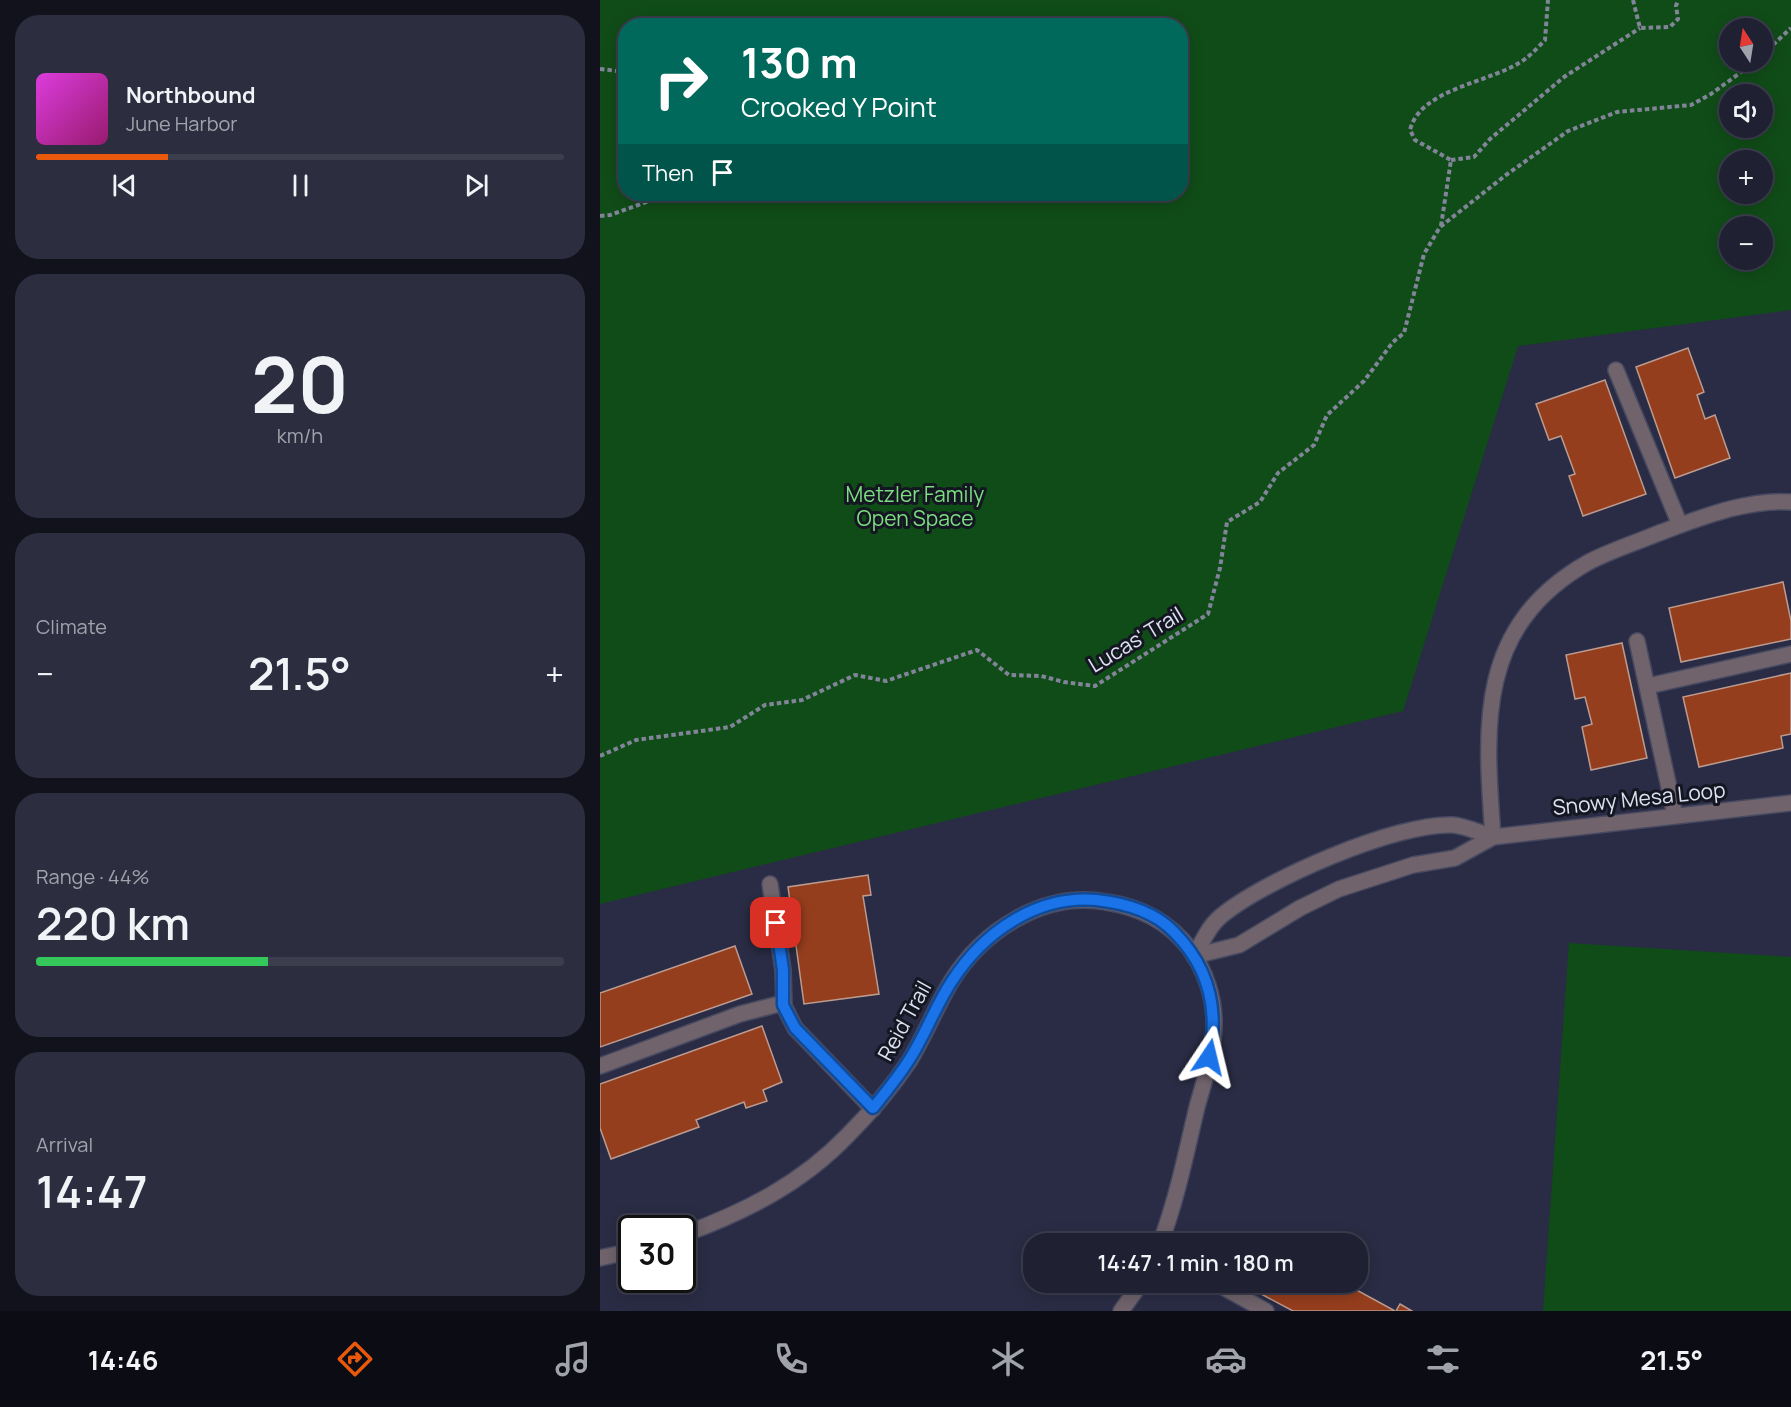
<!DOCTYPE html>
<meta charset="utf-8">
<style>
:root{--surface:#1f2133;--page:#2c2e3f;--text:#f1f3f6;--muted:#a1a3ac;--line:#3c3e4e;--accent:#ea580c}
body{margin:0;font-family:Manrope,sans-serif;background:var(--page);color:var(--text);height:100vh;display:flex;flex-direction:column;font-size:22px;white-space:nowrap}
*{box-sizing:border-box;margin:0}
p{font-size:20px;color:var(--muted)}
.icon{flex:none;width:33px;height:33px;fill:none;stroke:currentColor;stroke-width:2;stroke-linecap:round;stroke-linejoin:round}
.map{position:relative;flex:1;overflow:hidden}
.drawer{display:flex;flex-direction:column;gap:15px;padding:15px;background:#11121c;width:600px}
.drawer>*{flex:none}
.guide{position:absolute;left:18px;top:18px;width:570px;height:183px;border-radius:24px;box-shadow:0 3px 15px #0003,0 0 0 2px var(--line);background:#00695c;color:#fff;overflow:hidden}
.needle{width:39px;rotate:348deg}
.controls{position:absolute;left:1119px;top:18px;display:grid;gap:12px}
.controls a{display:grid;place-items:center;width:54px;height:54px;border-radius:50%;background:var(--surface);box-shadow:0 3px 15px #0003,0 0 0 2px var(--line);font-size:30px}
.speed{position:absolute;left:18px;top:1215px;display:flex;gap:12px;font-size:30px;font-weight:700;text-align:center}
.speed>*{display:grid;place-content:center;width:78px;height:78px;border-radius:50%;background:var(--surface);box-shadow:0 3px 15px #0003,0 0 0 2px var(--line);line-height:1}
.speed .limit{border:3px solid #111;border-radius:9px;background:#fff;color:#111}
.pin{position:absolute;display:grid;place-items:center;width:51px;height:51px;color:#fff;margin:-26px;border-radius:12px;box-shadow:0 3px 9px #0006}
.me{position:absolute;width:66px;margin:-33px;rotate:10deg;stroke-linejoin:round;filter:drop-shadow(0 0 4px #0008)}
.turn{display:flex;align-items:center;gap:21px;height:126px;padding:0 24px;font-size:27px}
.turn .icon{width:78px;height:78px;stroke-width:2.5}
.turn b{display:block;font-size:42px;line-height:51px}
.then{display:flex;align-items:center;height:57px;padding:0 24px;background:#0003;gap:12px;font-size:22px}
.big{font-size:45px;font-weight:600;line-height:1.1}
.drawer .card{flex:1;display:flex;flex-direction:column;justify-content:center;gap:9px;min-width:0;padding:0 21px;border-radius:24px;background:var(--page)}
.drawer .dial{align-items:center;gap:0}
.dial b{font-size:78px;line-height:1}
.song{display:flex;align-items:center;gap:18px}
.cover{width:72px;height:72px;border-radius:9px;background:linear-gradient(135deg,hsl(300 70% 55%),hsl(320 70% 35%))}
.played{height:6px;border-radius:3px;background:linear-gradient(90deg,var(--accent) 25%,var(--line) 25%)}
.keys{display:flex;justify-content:space-around;direction:ltr}
.heat{display:flex;justify-content:space-between;align-items:center;font-size:33px;direction:ltr}
.charge{height:9px;border-radius:4px;background:linear-gradient(90deg,#34c759 44%,var(--line) 0)}
.trip{position:absolute;left:423px;top:1233px;width:345px;height:60px;border-radius:24px;background:var(--surface);box-shadow:0 3px 15px #0003,0 0 0 2px var(--line);font-weight:600;line-height:60px;text-align:center}
.tab-bar{display:flex;height:96px;justify-content:space-around;align-items:center;background:#0c0d14;color:var(--muted)}
.tab-bar .icon{width:42px;height:42px}
.tab-bar .active{color:var(--accent)}
.tab-bar b{font-size:27px;color:var(--text)}
main{display:flex;flex:1;min-height:0}
.map>svg:first-child{display:block}
.green{fill:#104c18;fill-rule:evenodd}
.building{fill:#953e1d;stroke:#bc9b90;stroke-width:1.5}
.lines{fill:none;stroke-linecap:round;stroke-linejoin:round}
.minor-casing{stroke:#464960;stroke-width:18}
.path{stroke:#828599;stroke-width:4;stroke-dasharray:4.5 3;stroke-linecap:butt}
.minor{stroke:#70636b;stroke-width:15}
.route-casing{stroke:#114b97;stroke-width:15}
.route{stroke:#1a73e8;stroke-width:10}
.labels{text-anchor:middle;stroke-width:6;stroke-linejoin:round;paint-order:stroke}
.park-label{font-size:21px;fill:#7cdd81;stroke:#141621}
.street-label{font-size:21px;fill:#dee1f1;stroke:#141621}
</style>
<main>
<section class="drawer">
<div class="card">
<div class="song"><i class="cover"></i><div><b>Northbound</b><p>June Harbor</p></div></div>
<div class="played"></div>
<div class="keys"><svg class="icon" aria-label="previous" viewBox="0 0 24 24"><path d="M18 5L8 12l10 7zM5 5v14"/></svg><svg class="icon" aria-label="pause" viewBox="0 0 24 24"><path d="M8 5v14M16 5v14"/></svg><svg class="icon" aria-label="next" viewBox="0 0 24 24"><path d="M6 5l10 7-10 7zM19 5v14"/></svg></div>
</div>
<div class="card dial"><b>20</b><p>km/h</p></div>
<div class="card"><p>Climate</p>
<div class="heat"><a>−</a><b class="big">21.5°</b><a>+</a></div>
</div>
<div class="card"><p>Range · 44%</p><b class="big">220 km</b><div class="charge"></div></div>
<div class="card"><p>Arrival</p><b class="big">14:47</b></div>
</section>
<div class="map">
<svg width="1191" height="1311" viewBox="0 0 1191 1311">
<rect width="100%" height="100%" fill="#292c44"/>
<g class="green">
<path d="M 0,0 L 1191,0 L 1191,310 L 918,346 L 803,711 L 0,904 ZM 26,26 L 580,26 L 580,194 L 26,194 ZM 1130,28 L 1162,28 L 1162,62 L 1130,62 ZM 1130,94 L 1162,94 L 1162,128 L 1130,128 ZM 1130,160 L 1162,160 L 1162,194 L 1130,194 ZM 1130,226 L 1162,226 L 1162,260 L 1130,260 Z"/>
<path d="M 969,943 L 1191,957 L 1191,1311 L 943,1311 Z"/>
</g>
<g class="building">
<path d="M 1088,348 L 1104,392 L 1097,395 L 1105,419 L 1115,415 L 1130,458 L 1075,478 L 1036,367 Z"/>
<path d="M 1005,380 L 1046,494 L 983,516 L 969,476 L 975,474 L 961,436 L 949,440 L 936,404 Z"/>
<path d="M 1183,582 L 1191,621 L 1191,639 L 1081,662 L 1069,608 Z"/>
<path d="M 1022,643 L 1047,758 L 991,770 L 982,727 L 992,724 L 985,697 L 975,699 L 966,655 Z"/>
<path d="M 1191,673 L 1191,734 L 1181,736 L 1183,748 L 1099,767 L 1083,697 Z"/>
<path d="M 268,875 L 271,895 L 263,896 L 279,994 L 204,1004 L 188,887 Z"/>
<path d="M 135,946 L 152,994 L 0,1047 L 0,993 Z"/>
<path d="M 162,1026 L 182,1082 L 163,1090 L 167,1101 L 146,1108 L 144,1102 L 96,1120 L 99,1127 L 11,1159 L 0,1128 L 0,1084 Z"/>
<path d="M 677,1235 L 693,1244 L 672,1244 Z"/>
<path d="M 651,1282 L 742,1282 L 795,1311 L 693,1311 L 648,1287 Z"/>
<path d="M 800,1304 L 812,1311 L 796,1311 Z"/>
</g>
<g class="lines">
<defs>
<g id="minor">
<path d="M 1016,370 L 1080,525"/>
<path d="M 1037,641 L 1075,815"/>
<path d="M 1048,686 L 1191,654"/>
<path d="M 893,837 C 885,726 876,627 987,563 C 1009,551 1035,543 1059,533 C 1100,518 1146,499 1191,502"/>
<path d="M 170,884 L 183,970 L 184,1006 L 195,1028 L 273,1109"/>
<path d="M 594,956 L 639,945 L 700,908 L 739,889 L 813,865 L 855,858 L 893,837 L 1191,803"/>
<path d="M 594,956 C 602,943 608,927 620,917 C 662,881 797,822 853,825 C 866,826 880,833 893,837"/>
<path d="M 0,1066 L 140,1014 L 183,1003"/>
<path d="M 82,1235 C 145,1212 201,1184 248,1135 C 271,1112 292,1087 310,1060 C 325,1035 336,1007 351,982 C 383,930 444,891 506,902 C 540,907 568,921 589,948 C 605,970 615,998 614,1026 C 614,1053 604,1081 597,1107 C 586,1153 577,1199 560,1244"/>
<path d="M 0,1258 L 32,1251"/>
<path d="M 614,1282 L 666,1311"/>
<path d="M 521,1311 L 542,1282"/>
</g>
</defs>
<use href="#minor" class="minor-casing"/>
<g class="path">
<path d="M 1033,0 L 1040,28 L 1070,27 L 1078,19 L 1076,6 L 1078,0"/>
<path d="M 1162,55 L 1191,28"/>
<path d="M 0,69 L 26,72"/>
<path d="M 851,160 L 874,157 L 890,139 L 964,77 L 1040,28"/>
<path d="M 0,216 L 10,215 L 52,200 L 55,194"/>
<path d="M 841,226 L 851,160 L 815,140 L 810,130 C 821,87 893,83 925,59 C 932,54 939,46 945,40 L 948,0"/>
<path d="M 0,756 L 36,740 L 130,727 L 165,705 L 202,700 L 255,675 L 286,681 L 377,650 L 409,675 L 441,676 L 464,682 L 495,686 L 608,614 L 620,568 L 627,522 L 660,502 L 678,473 L 714,445 L 727,415 L 764,381 L 793,342 L 804,333 L 824,254 L 840,227 L 906,175 L 968,131 L 1017,112 L 1091,105 L 1111,94 L 1155,62"/>
</g>
<use href="#minor" class="minor"/>
</g>
<g class="lines">
<defs>
<path id="route" d="M 176,923 L 183,970 L 183,1005 L 195,1028 L 273,1108 C 286,1092 300,1075 311,1057 C 326,1033 336,1005 352,981 C 383,933 436,895 496,900 C 524,903 554,911 574,932 C 609,967 619,1010 609,1057"/>
</defs>
<use href="#route" class="route-casing"/>
<use href="#route" class="route"/>
</g>
<g class="labels">
<g class="park-label">
<text x="315" y="502">Metzler Family<tspan x="315" dy="24">Open Space</tspan></text>
</g>
<g class="street-label">
<text transform="translate(536 640) rotate(-31)" y="7">Lucas' Trail</text>
<text transform="translate(1039 799) rotate(-6)" y="7">Snowy Mesa Loop</text>
<text transform="translate(305 1021) rotate(-61)" y="7">Reid Trail</text>
</g>
</g>
</svg>
<div class="controls">
<a><svg class="needle" viewBox="-14 -14 28 28"><path d="M0-13l5 13h-10z" fill="#e53935"/><path d="M0 13l5-13h-10z" fill="#a1a3ac"/></svg></a>
<a><svg class="icon" aria-label="sound" viewBox="0 0 24 24"><path d="M4 9h4l5-4v14l-5-4H4zM17 9q2 3 0 6"/></svg></a>
<a>+</a>
<a>−</a>
</div>
<div class="speed"><div class="limit">30</div></div>
<div class="pin" style="left:176px;top:923px;background:#d93025"><svg class="icon" aria-label="arrive" viewBox="0 0 24 24"><path d="M6 21V4h12l-3 4 3 4H6"/></svg></div>
<svg class="me" style="left:609px;top:1057px" viewBox="-20 -20 40 40"><path d="M0-17L14 15 0 8-14 15z" fill="#1a73e8" stroke="#fff" stroke-width="4"/></svg>
<div class="trip">14:47 · 1 min · 180 m</div>
<div class="guide">
<div class="turn"><svg class="icon" aria-label="right" viewBox="0 0 24 24"><path d="M7 20v-9h11M14 6l5 5-5 5"/></svg><div><b>130 m</b>Crooked Y Point</div></div>
<div class="then">Then<svg class="icon" aria-label="arrive" viewBox="0 0 24 24"><path d="M6 21V4h12l-3 4 3 4H6"/></svg></div>
</div>
</div>
</main>
<nav class="tab-bar">
<b>14:46</b>
<svg class="icon active" aria-label="directions" viewBox="0 0 24 24"><path d="M12 3l9 9-9 9-9-9zM9 14v-3h6M13 9l2 2-2 2"/></svg>
<svg class="icon" aria-label="music" viewBox="0 0 24 24"><path d="M9 18V5l10-2v13"/><circle cx="6" cy="18" r="3"/><circle cx="16" cy="16" r="3"/></svg>
<svg class="icon" aria-label="phone" viewBox="0 0 24 24"><path d="M5 4h4l2 5-3 2q2 4 5 5l2-3 5 2v4C11 20 4 13 5 4z"/></svg>
<svg class="icon" aria-label="climate" viewBox="0 0 24 24"><path d="M12 3v18M4 7l16 10M4 17L20 7"/></svg>
<svg class="icon" aria-label="car" viewBox="0 0 24 24"><path d="M5 17H2v-5l4-1 3-4h7l3 4 3 1v5h-3M9 17h6M6 11h13"/><circle cx="7" cy="17" r="2"/><circle cx="17" cy="17" r="2"/></svg>
<svg class="icon" aria-label="filters" viewBox="0 0 24 24"><path d="M4 7h16M4 17h16"/><circle cx="9" cy="7" r="2"/><circle cx="15" cy="17" r="2"/></svg>
<b>21.5°</b>
</nav>
